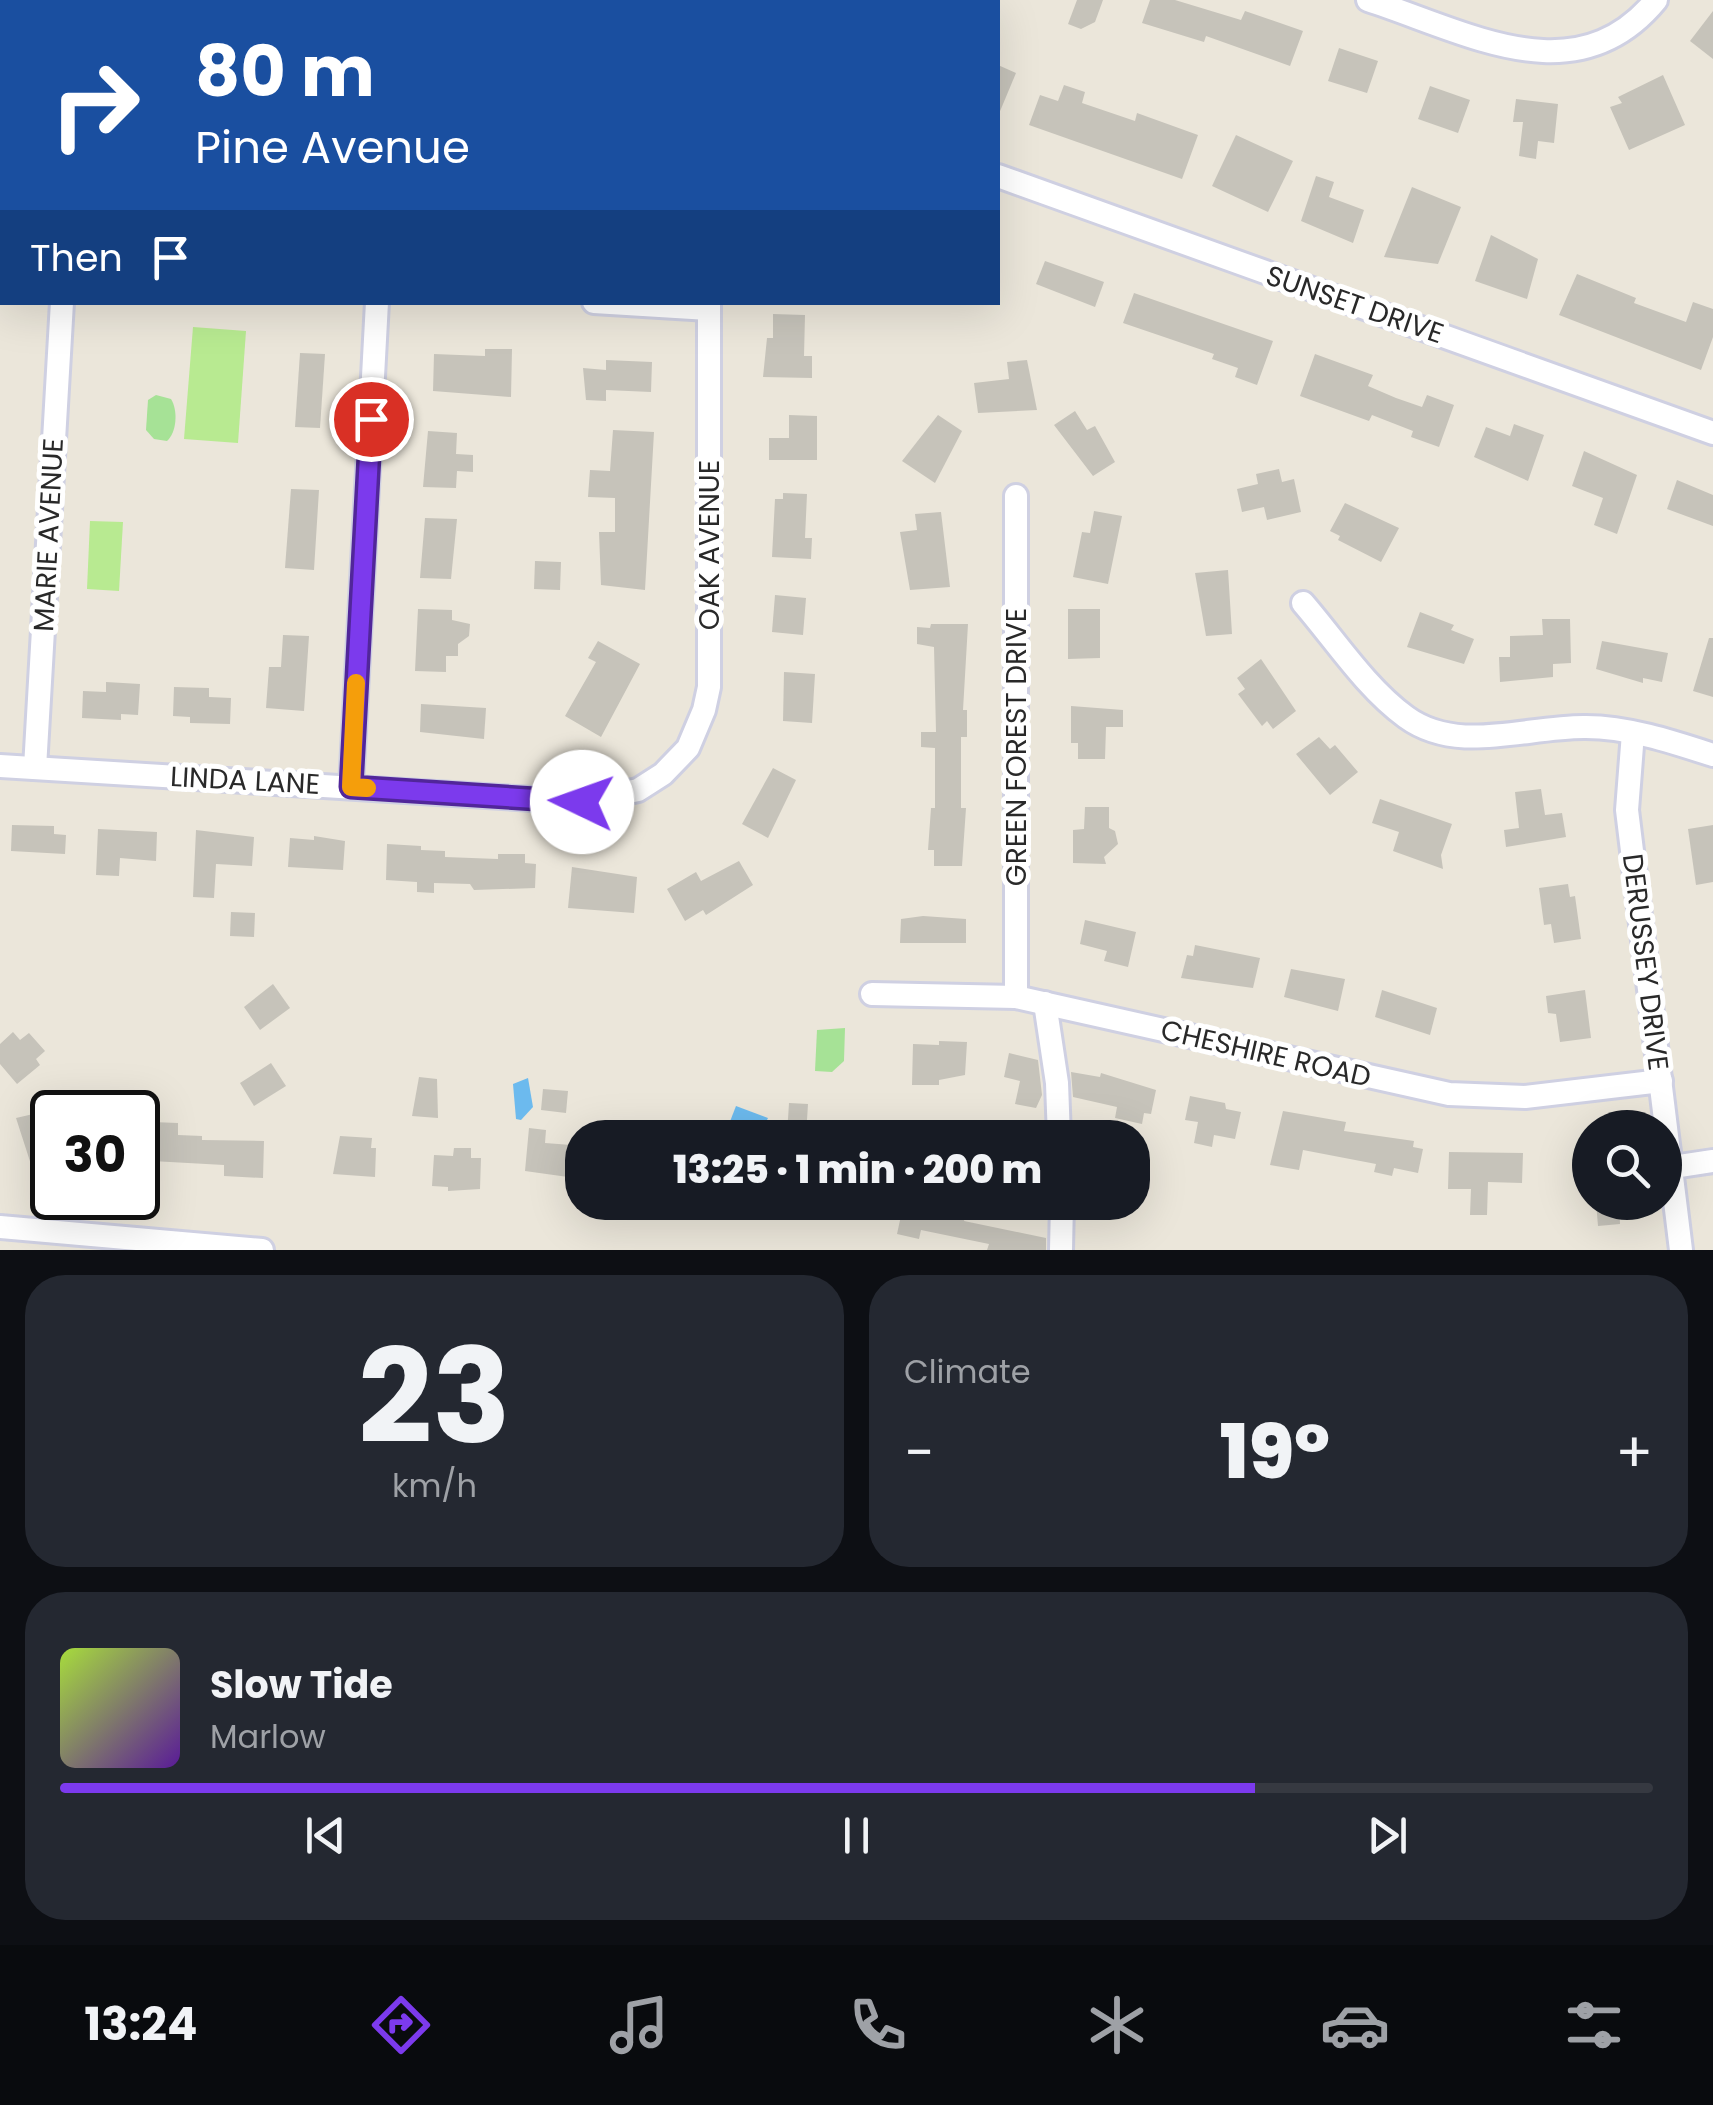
<!DOCTYPE html>
<meta charset="utf-8">
<style>
:root{--surface:#171b24;--page:#242831;--text:#f1f3f6;--muted:#9ea1a6;--line:#363941;--accent:#7c3aed}
body{margin:0;font-family:Poppins,sans-serif;background:var(--page);color:var(--text);height:100vh;display:flex;flex-direction:column;font-size:38px;white-space:nowrap}
*{box-sizing:border-box;margin:0}
p{font-size:32px;color:var(--muted)}
.icon{flex:none;width:55px;height:55px;fill:none;stroke:currentColor;stroke-width:2;stroke-linecap:round;stroke-linejoin:round}
.map{position:relative;height:1250px;overflow:hidden}
.drawer{display:flex;flex-direction:column;gap:25px;padding:25px;background:#0d0f14;flex:1}
.drawer>*{flex:none}
.top-card{position:absolute;left:0px;top:0px;width:1000px;height:305px;box-shadow:0 10px 40px #0002;background:#1a4fa0;color:#fff;overflow:hidden}
.tools{position:absolute;left:1572px;top:1110px;display:grid;gap:20px}
.tools a{display:grid;place-items:center;width:110px;height:110px;border-radius:50%;background:var(--surface);box-shadow:0 10px 40px #0002;font-size:50px}
.speed{position:absolute;left:30px;top:1090px;display:flex;gap:20px;font-size:50px;font-weight:700;text-align:center}
.speed>*{display:grid;place-content:center;width:130px;height:130px;border-radius:50%;background:var(--surface);box-shadow:0 10px 40px #0002;line-height:1}
.speed .limit{border:5px solid #111;border-radius:15px;background:#fff;color:#111}
.pin{position:absolute;display:grid;place-items:center;width:85px;height:85px;color:#fff;margin:-42px;border:5px solid #fff;border-radius:50%;box-shadow:0 2px 10px #0007}
.me{position:absolute;width:110px;margin:-55px;rotate:273deg;stroke-linejoin:round;filter:drop-shadow(0 0 8px #0008)}
.turn{display:flex;align-items:center;gap:35px;height:210px;padding:0 30px;font-size:45px}
.turn .icon{width:130px;height:130px;stroke-width:2.5}
.turn b{display:block;font-size:70px;line-height:85px}
.then{display:flex;align-items:center;height:95px;padding:0 30px;background:#0003;gap:20px;font-size:38px}
.big{font-size:75px;font-weight:800;line-height:1.1}
.drawer .tile{flex:1;display:flex;flex-direction:column;justify-content:center;gap:15px;min-width:0;padding:0 35px;border-radius:40px;background:var(--page)}
.drawer .dial{align-items:center;gap:0}
.dial b{font-size:130px;line-height:1}
.song{display:flex;align-items:center;gap:30px}
.cover{width:120px;height:120px;border-radius:15px;background:linear-gradient(135deg,hsl(80 70% 55%),hsl(270 70% 35%))}
.played{height:10px;border-radius:5px;background:linear-gradient(90deg,var(--accent) 75%,var(--line) 75%)}
.keys{display:flex;justify-content:space-around;direction:ltr}
.heat{display:flex;justify-content:space-between;align-items:center;font-size:55px;direction:ltr}
.drawer .tiles{flex:1;display:grid;gap:25px;grid-template-columns:1fr 1fr}
.tile:last-child{grid-column:span 2}
.trip{position:absolute;left:565px;top:1120px;width:585px;height:100px;border-radius:40px;background:var(--surface);box-shadow:0 10px 40px #0002;font-weight:800;line-height:100px;text-align:center}
.menu{display:flex;height:160px;justify-content:space-around;align-items:center;background:#090b0e;color:var(--muted)}
.menu .icon{width:70px;height:70px}
.menu .selected{color:var(--accent)}
.menu b{font-size:45px;color:var(--text)}
.map>svg:first-child{display:block}
.green{fill:#a6e296}
.pitch{fill:#b8ea91}
.water{fill:#6cbaee}
.building{fill:#c6c3ba}
.lines{fill:none;stroke-linecap:round;stroke-linejoin:round}
.minor-casing{stroke:#cfd0e2;stroke-width:28}
.minor{stroke:#fff;stroke-width:22}
.route-casing{stroke:#51269a;stroke-width:25}
.route{stroke:#7c3aed;stroke-width:18}
.slow{stroke:#f59e0b;stroke-width:18}
.labels{text-anchor:middle;stroke-width:10;stroke-linejoin:round;paint-order:stroke}
.street-label{font-size:28px;fill:#292929;stroke:#fff}
</style>
<div class="map">
<svg width="1713" height="1250" viewBox="0 0 1713 1250">
<rect width="100%" height="100%" fill="#ebe6da"/>
<g class="green">
<path d="M 156,395 L 171,399 C 178,410 177,432 167,441 L 154,439 L 146,430 L 148,400 Z"/>
<path d="M 845,1028 L 844,1061 L 832,1072 L 815,1071 L 817,1030 Z"/>
</g>
<g class="pitch">
<path d="M 193,327 L 246,331 L 238,443 L 184,439 Z"/>
<path d="M 90,521 L 123,522 L 119,591 L 87,589 Z"/>
</g>
<g class="water">
<path d="M 528,1078 L 533,1107 L 521,1120 L 516,1119 L 513,1084 Z"/>
<path d="M 736,1106 L 768,1118 L 758,1137 L 724,1137 Z"/>
</g>
<g class="building">
<path d="M 1077,0 L 1103,0 L 1095,22 L 1081,29 L 1068,24 Z"/>
<path d="M 1150,0 L 1175,0 L 1241,20 L 1245,11 L 1303,31 L 1290,66 L 1206,36 L 1204,42 L 1142,23 Z"/>
<path d="M 1713,11 L 1713,59 L 1690,41 Z"/>
<path d="M 1339,48 L 1378,61 L 1367,93 L 1328,81 Z"/>
<path d="M 998,65 L 1016,73 L 998,116 Z"/>
<path d="M 1663,75 L 1685,125 L 1629,150 L 1610,107 L 1622,103 L 1618,97 Z"/>
<path d="M 1064,85 L 1085,92 L 1082,103 L 1135,121 L 1137,113 L 1198,135 L 1182,179 L 1029,125 L 1040,95 L 1058,101 Z"/>
<path d="M 1430,86 L 1470,100 L 1458,133 L 1418,119 Z"/>
<path d="M 1516,99 L 1558,104 L 1554,143 L 1538,141 L 1536,159 L 1519,156 L 1523,122 L 1513,122 Z"/>
<path d="M 1236,135 L 1293,161 L 1268,212 L 1212,186 Z"/>
<path d="M 1316,176 L 1334,182 L 1329,197 L 1364,210 L 1353,243 L 1301,221 Z"/>
<path d="M 1412,187 L 1461,207 L 1438,264 L 1384,257 Z"/>
<path d="M 1491,235 L 1538,259 L 1527,299 L 1475,281 Z"/>
<path d="M 1045,261 L 1104,282 L 1095,307 L 1036,284 Z"/>
<path d="M 1577,274 L 1636,298 L 1634,303 L 1686,322 L 1693,302 L 1713,309 L 1713,337 L 1701,370 L 1559,315 Z"/>
<path d="M 1134,293 L 1273,341 L 1257,385 L 1235,377 L 1238,368 L 1212,359 L 1214,354 L 1123,323 Z"/>
<path d="M 773,314 L 805,315 L 804,356 L 812,356 L 812,378 L 763,377 L 767,338 L 773,338 Z"/>
<path d="M 485,349 L 512,349 L 511,397 L 433,391 L 434,354 L 485,356 Z"/>
<path d="M 300,353 L 325,354 L 320,428 L 295,427 Z"/>
<path d="M 1315,354 L 1373,375 L 1368,386 L 1396,398 L 1422,407 L 1427,395 L 1454,405 L 1439,447 L 1411,437 L 1413,431 L 1372,415 L 1369,421 L 1300,396 Z"/>
<path d="M 606,360 L 652,362 L 651,392 L 606,390 L 606,401 L 586,400 L 583,368 L 606,370 Z"/>
<path d="M 1027,360 L 1037,410 L 978,413 L 974,383 L 1009,379 L 1007,362 Z"/>
<path d="M 1075,411 L 1087,430 L 1095,426 L 1115,462 L 1093,476 L 1054,425 Z"/>
<path d="M 789,415 L 817,416 L 817,460 L 769,460 L 769,438 L 789,438 Z"/>
<path d="M 938,415 L 962,431 L 935,483 L 902,461 Z"/>
<path d="M 1514,424 L 1544,435 L 1528,481 L 1474,457 L 1486,427 L 1510,436 Z"/>
<path d="M 613,430 L 654,432 L 645,590 L 601,585 L 599,532 L 615,532 L 615,498 L 588,497 L 590,470 L 610,471 Z"/>
<path d="M 428,431 L 457,433 L 456,454 L 473,455 L 473,472 L 457,471 L 456,488 L 423,487 Z"/>
<path d="M 1584,451 L 1637,475 L 1617,534 L 1594,525 L 1603,498 L 1572,486 Z"/>
<path d="M 1279,469 L 1282,482 L 1294,479 L 1301,512 L 1267,520 L 1264,507 L 1242,512 L 1237,489 L 1258,484 L 1256,474 Z"/>
<path d="M 1677,480 L 1713,495 L 1713,526 L 1667,509 Z"/>
<path d="M 291,489 L 319,490 L 314,570 L 285,568 Z"/>
<path d="M 783,493 L 807,494 L 805,538 L 812,538 L 811,559 L 772,557 L 775,499 L 783,499 Z"/>
<path d="M 1345,503 L 1399,528 L 1381,562 L 1338,540 L 1340,536 L 1330,531 Z"/>
<path d="M 1094,511 L 1122,516 L 1108,584 L 1073,577 L 1082,532 L 1090,533 Z"/>
<path d="M 941,512 L 950,587 L 910,590 L 900,532 L 917,530 L 915,514 Z"/>
<path d="M 425,518 L 457,519 L 451,579 L 420,578 Z"/>
<path d="M 535,561 L 561,562 L 560,590 L 534,589 Z"/>
<path d="M 1228,570 L 1232,634 L 1206,636 L 1195,573 Z"/>
<path d="M 775,595 L 806,598 L 803,635 L 772,632 Z"/>
<path d="M 418,609 L 452,610 L 452,620 L 470,624 L 469,636 L 458,644 L 458,656 L 446,656 L 446,672 L 415,671 Z"/>
<path d="M 1068,609 L 1100,609 L 1100,658 L 1068,659 Z"/>
<path d="M 1420,612 L 1454,625 L 1451,630 L 1474,639 L 1464,664 L 1407,647 Z"/>
<path d="M 1542,619 L 1570,619 L 1571,663 L 1553,664 L 1553,677 L 1500,682 L 1499,657 L 1510,657 L 1510,636 L 1543,635 Z"/>
<path d="M 931,624 L 968,624 L 963,710 L 967,710 L 967,737 L 961,737 L 961,808 L 966,808 L 962,866 L 934,866 L 934,850 L 928,850 L 931,808 L 935,808 L 935,748 L 921,747 L 921,732 L 936,732 L 934,647 L 917,644 L 917,627 L 930,628 Z"/>
<path d="M 283,635 L 309,636 L 304,711 L 266,708 L 269,667 L 281,667 Z"/>
<path d="M 1709,638 L 1713,638 L 1713,697 L 1693,691 Z"/>
<path d="M 598,641 L 640,664 L 601,737 L 565,716 L 596,662 L 588,658 Z"/>
<path d="M 1602,641 L 1668,653 L 1662,682 L 1643,678 L 1643,683 L 1596,669 Z"/>
<path d="M 1261,659 L 1296,711 L 1273,729 L 1267,721 L 1262,726 L 1238,694 L 1245,689 L 1237,678 Z"/>
<path d="M 784,672 L 815,674 L 812,723 L 783,721 Z"/>
<path d="M 106,682 L 140,684 L 138,715 L 121,714 L 121,720 L 82,718 L 83,691 L 106,692 Z"/>
<path d="M 174,687 L 209,688 L 209,697 L 231,698 L 230,724 L 190,723 L 190,717 L 173,716 Z"/>
<path d="M 421,704 L 486,708 L 484,739 L 420,732 Z"/>
<path d="M 1071,706 L 1123,710 L 1123,727 L 1106,727 L 1105,759 L 1078,759 L 1078,743 L 1071,743 Z"/>
<path d="M 1319,737 L 1330,749 L 1335,745 L 1358,772 L 1330,795 L 1296,754 Z"/>
<path d="M 773,768 L 796,780 L 768,838 L 742,824 Z"/>
<path d="M 1541,789 L 1545,815 L 1562,813 L 1566,837 L 1506,847 L 1504,830 L 1519,828 L 1515,792 Z"/>
<path d="M 1380,799 L 1452,824 L 1441,855 L 1443,869 L 1393,851 L 1399,832 L 1372,823 Z"/>
<path d="M 1085,807 L 1109,807 L 1109,828 L 1115,831 L 1118,844 L 1104,857 L 1106,864 L 1073,863 L 1073,830 L 1084,829 Z"/>
<path d="M 12,825 L 54,826 L 54,834 L 66,835 L 65,854 L 11,851 Z"/>
<path d="M 1713,825 L 1713,882 L 1696,885 L 1688,829 Z"/>
<path d="M 98,829 L 157,832 L 156,861 L 120,858 L 119,876 L 96,875 Z"/>
<path d="M 196,830 L 254,837 L 252,866 L 216,864 L 214,898 L 193,897 Z"/>
<path d="M 314,836 L 345,841 L 343,870 L 288,867 L 290,838 L 314,840 Z"/>
<path d="M 387,844 L 421,846 L 421,850 L 445,851 L 445,857 L 498,859 L 498,854 L 525,854 L 525,863 L 536,864 L 535,888 L 474,890 L 470,884 L 434,883 L 434,893 L 417,892 L 417,882 L 386,880 Z"/>
<path d="M 739,861 L 753,885 L 706,915 L 703,910 L 685,921 L 667,889 L 696,872 L 701,881 Z"/>
<path d="M 572,867 L 637,877 L 634,913 L 568,908 Z"/>
<path d="M 1568,884 L 1570,897 L 1575,896 L 1581,939 L 1554,943 L 1551,924 L 1544,925 L 1539,888 Z"/>
<path d="M 231,912 L 255,913 L 254,937 L 230,936 Z"/>
<path d="M 923,916 L 966,919 L 966,943 L 900,943 L 901,919 Z"/>
<path d="M 1085,920 L 1136,932 L 1128,967 L 1104,961 L 1107,951 L 1080,944 Z"/>
<path d="M 1195,945 L 1260,958 L 1253,988 L 1181,978 L 1187,955 L 1193,956 Z"/>
<path d="M 1291,969 L 1345,979 L 1338,1011 L 1284,997 Z"/>
<path d="M 273,984 L 290,1008 L 260,1030 L 244,1007 Z"/>
<path d="M 1382,990 L 1437,1008 L 1430,1035 L 1375,1017 Z"/>
<path d="M 1585,990 L 1591,1038 L 1560,1042 L 1556,1014 L 1548,1013 L 1546,996 Z"/>
<path d="M 13,1032 L 20,1040 L 29,1033 L 45,1051 L 36,1059 L 40,1065 L 17,1084 L 0,1064 L 0,1044 Z"/>
<path d="M 939,1041 L 967,1042 L 965,1075 L 939,1080 L 939,1085 L 912,1085 L 913,1044 L 939,1045 Z"/>
<path d="M 1009,1053 L 1038,1060 L 1042,1095 L 1036,1108 L 1015,1104 L 1020,1081 L 1004,1077 Z"/>
<path d="M 271,1063 L 286,1086 L 254,1106 L 240,1083 Z"/>
<path d="M 1071,1072 L 1100,1077 L 1101,1073 L 1156,1090 L 1151,1114 L 1144,1113 L 1142,1124 L 1115,1118 L 1117,1107 L 1073,1097 Z"/>
<path d="M 419,1077 L 437,1079 L 438,1118 L 412,1116 Z"/>
<path d="M 543,1089 L 568,1091 L 566,1113 L 541,1110 Z"/>
<path d="M 1190,1096 L 1225,1103 L 1226,1109 L 1241,1112 L 1235,1139 L 1214,1135 L 1212,1147 L 1194,1143 L 1198,1122 L 1185,1120 Z"/>
<path d="M 789,1103 L 808,1104 L 806,1135 L 787,1134 Z"/>
<path d="M 1283,1111 L 1346,1122 L 1344,1131 L 1414,1141 L 1413,1147 L 1423,1149 L 1418,1173 L 1394,1168 L 1392,1176 L 1374,1172 L 1376,1164 L 1303,1150 L 1299,1170 L 1270,1165 Z"/>
<path d="M 42,1112 L 43,1117 L 52,1114 L 52,1179 L 37,1183 L 16,1118 Z"/>
<path d="M 152,1122 L 178,1123 L 178,1135 L 202,1136 L 202,1140 L 264,1141 L 263,1178 L 224,1176 L 224,1165 L 152,1161 L 153,1153 L 138,1152 L 138,1126 L 152,1127 Z"/>
<path d="M 529,1128 L 546,1130 L 545,1143 L 571,1145 L 568,1177 L 525,1171 Z"/>
<path d="M 340,1136 L 372,1138 L 371,1148 L 376,1148 L 375,1177 L 333,1174 Z"/>
<path d="M 454,1148 L 471,1148 L 471,1158 L 481,1158 L 480,1189 L 448,1191 L 448,1187 L 432,1186 L 434,1155 L 453,1156 Z"/>
<path d="M 1449,1152 L 1523,1153 L 1522,1183 L 1488,1182 L 1487,1215 L 1470,1215 L 1471,1189 L 1448,1189 Z"/>
<path d="M 904,1202 L 967,1208 L 964,1221 L 1046,1238 L 1046,1250 L 987,1250 L 989,1244 L 921,1230 L 919,1239 L 897,1234 Z"/>
<path d="M 1596,1202 L 1619,1202 L 1620,1224 L 1598,1226 Z"/>
</g>
<g class="lines">
<defs>
<g id="minor">
<path d="M 709,0 L 709,2"/>
<path d="M 1368,0 C 1467,32 1576,97 1656,0"/>
<path d="M 77,2 L 77,0"/>
<path d="M 400,2 L 400,0"/>
<path d="M 998,176 L 1713,433"/>
<path d="M 0,267 L 2,267"/>
<path d="M 594,302 L 709,309"/>
<path d="M 1016,496 L 1016,997"/>
<path d="M 1303,603 C 1335,640 1366,688 1406,717 C 1458,755 1527,726 1586,727 C 1628,727 1673,742 1713,755"/>
<path d="M 1633,733 L 1627,810 L 1681,1250"/>
<path d="M 0,766 L 582,802 L 638,790 L 663,774 L 688,748 L 704,710 L 709,687 L 709,302"/>
<path d="M 35,768 L 62,302"/>
<path d="M 351,787 L 377,302"/>
<path d="M 872,994 L 1016,997 L 1449,1094 L 1525,1097 L 1661,1081"/>
<path d="M 1045,1003 L 1057,1083 L 1059,1138"/>
<path d="M 1673,1167 L 1713,1161"/>
<path d="M 0,1227 L 262,1250"/>
<path d="M 1061,1250 L 1062,1202"/>
</g>
</defs>
<use href="#minor" class="minor-casing"/>
<use href="#minor" class="minor"/>
</g>
<g class="lines">
<defs>
<path id="route" d="M 371,419 L 351,787 L 582,802"/>
</defs>
<use href="#route" class="route-casing"/>
<use href="#route" class="route"/>
<path class="slow" d="M 356,683 L 351,787 L 367,788"/>
</g>
<g class="labels">
<g class="street-label">
<text transform="translate(1355 304) rotate(19)" y="10">SUNSET DRIVE</text>
<text transform="translate(48 535) rotate(-87)" y="10">MARIE AVENUE</text>
<text transform="translate(709 545) rotate(-90)" y="10">OAK AVENUE</text>
<text transform="translate(1016 747) rotate(-90)" y="10">GREEN FOREST DRIVE</text>
<text transform="translate(245 780) rotate(3)" y="10">LINDA LANE</text>
<text transform="translate(1646 962) rotate(83)" y="10">DERUSSEY DRIVE</text>
<text transform="translate(1266 1053) rotate(13)" y="10">CHESHIRE ROAD</text>
</g>
</g>
</svg>
<div class="tools">
<a><svg class="icon" aria-label="search" viewBox="0 0 24 24"><circle cx="10" cy="10" r="6"/><path d="M15 15l6 6"/></svg></a>
</div>
<div class="speed"><div class="limit">30</div></div>
<div class="pin" style="left:371px;top:419px;background:#d93025"><svg class="icon" aria-label="arrive" viewBox="0 0 24 24"><path d="M6 21V4h12l-3 4 3 4H6"/></svg></div>
<svg class="me" style="left:582px;top:802px" viewBox="-20 -20 40 40"><circle r="19" fill="#fff"/><path d="M0-13L10 11 0 6-10 11z" fill="#7c3aed"/></svg>
<div class="trip">13:25 · 1 min · 200 m</div>
<div class="top-card">
<div class="turn"><svg class="icon" aria-label="right" viewBox="0 0 24 24"><path d="M7 20v-9h11M14 6l5 5-5 5"/></svg><div><b>80 m</b>Pine Avenue</div></div>
<div class="then">Then<svg class="icon" aria-label="arrive" viewBox="0 0 24 24"><path d="M6 21V4h12l-3 4 3 4H6"/></svg></div>
</div>
</div>
<section class="drawer">
<div class="tiles">
<div class="tile dial"><b>23</b><p>km/h</p></div>
<div class="tile"><p>Climate</p>
<div class="heat"><a>−</a><b class="big">19°</b><a>+</a></div>
</div>
<div class="tile">
<div class="song"><i class="cover"></i><div><b>Slow Tide</b><p>Marlow</p></div></div>
<div class="played"></div>
<div class="keys"><svg class="icon" aria-label="previous" viewBox="0 0 24 24"><path d="M18 5L8 12l10 7zM5 5v14"/></svg><svg class="icon" aria-label="pause" viewBox="0 0 24 24"><path d="M8 5v14M16 5v14"/></svg><svg class="icon" aria-label="next" viewBox="0 0 24 24"><path d="M6 5l10 7-10 7zM19 5v14"/></svg></div>
</div>
</div>
</section>
<nav class="menu">
<b>13:24</b>
<svg class="icon selected" aria-label="directions" viewBox="0 0 24 24"><path d="M12 3l9 9-9 9-9-9zM9 14v-3h6M13 9l2 2-2 2"/></svg>
<svg class="icon" aria-label="music" viewBox="0 0 24 24"><path d="M9 18V5l10-2v13"/><circle cx="6" cy="18" r="3"/><circle cx="16" cy="16" r="3"/></svg>
<svg class="icon" aria-label="phone" viewBox="0 0 24 24"><path d="M5 4h4l2 5-3 2q2 4 5 5l2-3 5 2v4C11 20 4 13 5 4z"/></svg>
<svg class="icon" aria-label="climate" viewBox="0 0 24 24"><path d="M12 3v18M4 7l16 10M4 17L20 7"/></svg>
<svg class="icon" aria-label="car" viewBox="0 0 24 24"><path d="M5 17H2v-5l4-1 3-4h7l3 4 3 1v5h-3M9 17h6M6 11h13"/><circle cx="7" cy="17" r="2"/><circle cx="17" cy="17" r="2"/></svg>
<svg class="icon" aria-label="filters" viewBox="0 0 24 24"><path d="M4 7h16M4 17h16"/><circle cx="9" cy="7" r="2"/><circle cx="15" cy="17" r="2"/></svg>
</nav>
